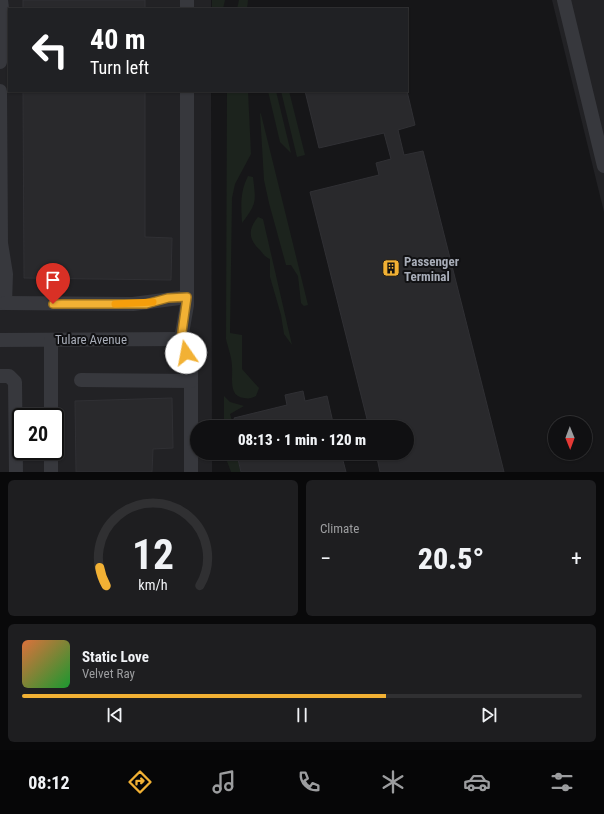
<!DOCTYPE html>
<meta charset="utf-8">
<style>
:root{--surface:#101012;--page:#1e1e20;--text:#f1f3f6;--muted:#9c9d9f;--line:#303032;--accent:#f2b134}
body{margin:0;font-family:"Roboto Condensed",sans-serif;background:var(--page);color:var(--text);height:100vh;display:flex;flex-direction:column;font-size:15px;white-space:nowrap}
*{box-sizing:border-box;margin:0}
p{font-size:13px;color:var(--muted)}
.icon{flex:none;width:22px;height:22px;fill:none;stroke:currentColor;stroke-width:2;stroke-linecap:round;stroke-linejoin:round}
.map{position:relative;height:472px;overflow:hidden}
.drawer{display:flex;flex-direction:column;gap:8px;padding:8px;background:#09090a;flex:1}
.drawer>*{flex:none}
.top-card{position:absolute;left:8px;top:8px;width:400px;height:84px;border-radius:0px;box-shadow:0 1px 3px #0004,0 0 0 1px var(--line);background:#202124;color:#fff;overflow:hidden}
.needle{width:26px;rotate:179deg}
.buttons{position:absolute;left:548px;top:416px;display:grid;gap:8px}
.buttons a{display:grid;place-items:center;width:44px;height:44px;border-radius:50%;background:var(--surface);box-shadow:0 1px 3px #0004,0 0 0 1px var(--line);font-size:20px}
.speed{position:absolute;left:12px;top:408px;display:flex;gap:8px;font-size:20px;font-weight:700;text-align:center}
.speed>*{display:grid;place-content:center;width:52px;height:52px;border-radius:50%;background:var(--surface);box-shadow:0 1px 3px #0004,0 0 0 1px var(--line);line-height:1}
.speed .limit{border:2px solid #111;border-radius:6px;background:#fff;color:#111}
.pin{position:absolute;display:grid;place-items:center;width:34px;height:34px;color:#fff;margin:-41px -17px;border-radius:50% 50% 50% 0;rotate:-45deg;box-shadow:0 0 4px #0007}
.pin .icon{rotate:45deg}
.me{position:absolute;width:44px;margin:-22px;rotate:348deg;stroke-linejoin:round;filter:drop-shadow(0 0 3px #0008)}
.turn{display:flex;align-items:center;gap:14px;height:84px;padding:0 16px;font-size:18px}
.turn .icon{width:52px;height:52px;stroke-width:2.5}
.turn b{display:block;font-size:28px;line-height:34px}
.big{font-size:30px;font-weight:800;line-height:1.1}
.drawer .tile{flex:1;display:flex;flex-direction:column;justify-content:center;gap:6px;min-width:0;padding:0 14px;border-radius:6px;background:var(--page)}
.drawer .dial{align-items:center;gap:0}
.dial svg{height:104px;overflow:visible;fill:none;stroke:var(--line);stroke-width:7;stroke-linecap:round;text-anchor:middle}
.dial text{fill:var(--text);stroke:none}
.song{display:flex;align-items:center;gap:12px}
.cover{width:48px;height:48px;border-radius:6px;background:linear-gradient(135deg,hsl(20 70% 55%),hsl(130 70% 35%))}
.played{height:4px;border-radius:2px;background:linear-gradient(90deg,var(--accent) 65%,var(--line) 65%)}
.keys{display:flex;justify-content:space-around;direction:ltr}
.heat{display:flex;justify-content:space-between;align-items:center;font-size:22px;direction:ltr}
.drawer .tiles{flex:1;display:grid;gap:8px;grid-template-columns:1fr 1fr}
.tile:last-child{grid-column:span 2}
.trip{position:absolute;left:190px;top:420px;width:224px;height:40px;border-radius:20px;background:var(--surface);box-shadow:0 1px 3px #0004,0 0 0 1px var(--line);font-weight:800;line-height:40px;text-align:center}
.dock{display:flex;height:64px;justify-content:space-around;align-items:center;background:#060607;color:var(--muted)}
.dock .icon{width:28px;height:28px}
.dock .active{color:var(--accent)}
.dock b{font-size:18px;color:var(--text)}
.map>svg:first-child{display:block}
.built{fill:#222225;fill-rule:evenodd}
.green{fill:#1c231d}
.building{fill:#29292c;stroke:#303034}
.lines{fill:none;stroke-linecap:round;stroke-linejoin:round}
.minor{stroke:#37383d;stroke-width:14}
.route-casing{stroke:#9d7322;stroke-width:10}
.route{stroke:#f2b134;stroke-width:7}
.slow{stroke:#f59e0b;stroke-width:7}
.labels{text-anchor:middle;stroke-width:4;stroke-linejoin:round;paint-order:stroke}
.poi-label{font-size:13px;font-weight:bold;fill:#a8adb8;stroke:#111113;text-anchor:start}
.street-label{font-size:13px;fill:#a8adb8;stroke:#111113}
</style>
<div class="map">
<svg width="604" height="472" viewBox="0 0 604 472">
<rect width="100%" height="100%" fill="#161618"/>
<g class="built">
<path d="M 0,0 L 211,0 L 211,9 L 9,9 L 9,91 L 211,91 L 212,427 L 197,427 L 197,453 L 212,453 L 212,472 L 0,472 ZM 21,417 L 55,417 L 55,451 L 21,451 Z"/>
<path d="M 552,0 L 604,0 L 604,212 Z"/>
</g>
<g class="green">
<path d="M 212,0 L 225,0 L 223,9 L 212,9 Z"/>
<path d="M 239,0 L 248,0 L 247,9 L 237,9 Z"/>
<path d="M 227,91 L 248,91 L 251,154 L 235,184 L 232,198 L 230,333 L 242,335 L 242,369 L 259,388 L 256,396 C 252,398 249,399 244,398 C 228,396 233,378 232,367 C 232,357 228,348 226,339 Z"/>
<path d="M 268,91 L 276,91 L 291,153 L 280,142 Z"/>
<path d="M 281,91 L 289,91 L 305,155 L 297,157 Z"/>
<path d="M 260,113 L 261,114 L 308,305 L 304,306 L 301,303 L 298,276 L 291,265 L 286,265 L 269,203 L 264,180 Z"/>
<path d="M 248,176 L 253,177 C 256,202 257,203 242,223 C 241,205 240,192 248,176 Z"/>
<path d="M 258,217 L 263,219 L 292,345 L 284,334 L 281,315 L 270,277 L 270,259 C 265,257 263,254 260,250 C 248,239 248,229 258,217 Z"/>
<path d="M 224,396 L 230,402 L 244,406 L 230,414 L 233,425 L 237,427 L 224,427 Z"/>
<path d="M 224,453 L 243,453 L 244,457 L 238,459 L 241,472 L 231,472 Z"/>
</g>
<g class="building">
<rect x="23" y="0" width="122" height="9"/>
<path d="M 23,91 L 145,91 L 145,237 L 172,238 L 171,280 L 24,278 Z"/>
<path d="M 305,91 L 407,91 L 415,125 L 398,130 L 404,155 L 423,151 L 504,472 L 380,472 L 376,453 L 407,453 L 407,427 L 369,427 L 310,192 L 379,175 L 376,163 L 391,159 L 384,133 L 319,148 Z"/>
<path d="M 303,391 L 305,401 L 327,396 L 334,427 L 237,427 L 234,418 L 287,405 L 285,395 Z"/>
<path d="M 172,398 L 173,448 L 153,449 L 152,472 L 76,472 L 75,401 Z"/>
<path d="M 243,453 L 341,453 L 346,472 L 241,472 L 238,459 L 244,457 Z"/>
</g>
<g class="lines">
<g class="minor">
<path d="M 564,0 L 604,166"/>
<path d="M 187,9 L 187,0"/>
<path d="M 0,62 L 5,35 L 1,0"/>
<path d="M 0,91 L 1,243 L 6,274 L 5,303 L 0,303"/>
<path d="M 187,91 L 187,305 L 181,339 L 191,369 L 191,472"/>
<path d="M 5,303 L 133,304 L 187,297"/>
<path d="M 0,340 L 181,339"/>
<path d="M 51,340 L 51,417"/>
<path d="M 0,376 L 9,376 L 15,382 L 16,472"/>
<path d="M 81,380 L 191,381"/>
<path d="M 51,472 L 51,451"/>
</g>
</g>
<g class="lines">
<defs>
<path id="route" d="M 53,304 L 146,304 L 168,298 L 187,297 L 181,339 L 186,353"/>
</defs>
<use href="#route" class="route-casing"/>
<use href="#route" class="route"/>
<path class="slow" d="M 115,304 L 153,302"/>
</g>
<defs>
<symbol id="building-square" viewBox="-11 -11 22 22"><rect x="-9" y="-9" width="18" height="18" rx="4" fill="#f2b134" stroke="#111113"/><path d="M-4-6H4V6H1V3H-1V6H-4ZM-2.5-4.3h1.7v1.8h-1.7ZM.8-4.3h1.7v1.8H.8ZM-2.5-1h1.7V.8h-1.7ZM.8-1h1.7V.8H.8Z" fill="#111"/></symbol>
</defs>
<g fill-rule="evenodd">
<use href="#building-square" x="381" y="258" width="20" height="20"/>
</g>
<g class="labels">
<g class="poi-label">
<text x="404" y="266">Passenger<tspan x="404" dy="15">Terminal</tspan></text>
</g>
<g class="street-label">
<text x="91" y="344">Tulare Avenue</text>
</g>
</g>
</svg>
<div class="buttons">
<a><svg class="needle" viewBox="-14 -14 28 28"><path d="M0-13l5 13h-10z" fill="#e53935"/><path d="M0 13l5-13h-10z" fill="#9c9d9f"/></svg></a>
</div>
<div class="speed"><div class="limit">20</div></div>
<div class="pin" style="left:53px;top:304px;background:#d93025"><svg class="icon" aria-label="arrive" viewBox="0 0 24 24"><path d="M6 21V4h12l-3 4 3 4H6"/></svg></div>
<svg class="me" style="left:186px;top:353px" viewBox="-20 -20 40 40"><circle r="19" fill="#fff"/><path d="M0-13L10 11 0 6-10 11z" fill="#f2b134"/></svg>
<div class="trip">08:13 · 1 min · 120 m</div>
<div class="top-card">
<div class="turn"><svg class="icon" aria-label="left" viewBox="0 0 24 24"><path d="M17 20v-9H6M10 6l-5 5 5 5"/></svg><div><b>40 m</b>Turn left</div></div>
</div>
</div>
<section class="drawer">
<div class="tiles">
<div class="tile dial"><svg viewBox="0 0 100 80">
<path d="M14 69A42 42 0 1 1 86 69"/>
<path d="M14 69A42 42 0 0 1 9 55" stroke="#f2b134"/>
<text x="50" y="56" font-size="32" font-weight="700">12</text>
<text x="50" y="72" font-size="11">km/h</text>
</svg></div>
<div class="tile"><p>Climate</p>
<div class="heat"><a>−</a><b class="big">20.5°</b><a>+</a></div>
</div>
<div class="tile">
<div class="song"><i class="cover"></i><div><b>Static Love</b><p>Velvet Ray</p></div></div>
<div class="played"></div>
<div class="keys"><svg class="icon" aria-label="previous" viewBox="0 0 24 24"><path d="M18 5L8 12l10 7zM5 5v14"/></svg><svg class="icon" aria-label="pause" viewBox="0 0 24 24"><path d="M8 5v14M16 5v14"/></svg><svg class="icon" aria-label="next" viewBox="0 0 24 24"><path d="M6 5l10 7-10 7zM19 5v14"/></svg></div>
</div>
</div>
</section>
<nav class="dock">
<b>08:12</b>
<svg class="icon active" aria-label="directions" viewBox="0 0 24 24"><path d="M12 3l9 9-9 9-9-9zM9 14v-3h6M13 9l2 2-2 2"/></svg>
<svg class="icon" aria-label="music" viewBox="0 0 24 24"><path d="M9 18V5l10-2v13"/><circle cx="6" cy="18" r="3"/><circle cx="16" cy="16" r="3"/></svg>
<svg class="icon" aria-label="phone" viewBox="0 0 24 24"><path d="M5 4h4l2 5-3 2q2 4 5 5l2-3 5 2v4C11 20 4 13 5 4z"/></svg>
<svg class="icon" aria-label="climate" viewBox="0 0 24 24"><path d="M12 3v18M4 7l16 10M4 17L20 7"/></svg>
<svg class="icon" aria-label="car" viewBox="0 0 24 24"><path d="M5 17H2v-5l4-1 3-4h7l3 4 3 1v5h-3M9 17h6M6 11h13"/><circle cx="7" cy="17" r="2"/><circle cx="17" cy="17" r="2"/></svg>
<svg class="icon" aria-label="filters" viewBox="0 0 24 24"><path d="M4 7h16M4 17h16"/><circle cx="9" cy="7" r="2"/><circle cx="15" cy="17" r="2"/></svg>
</nav>
